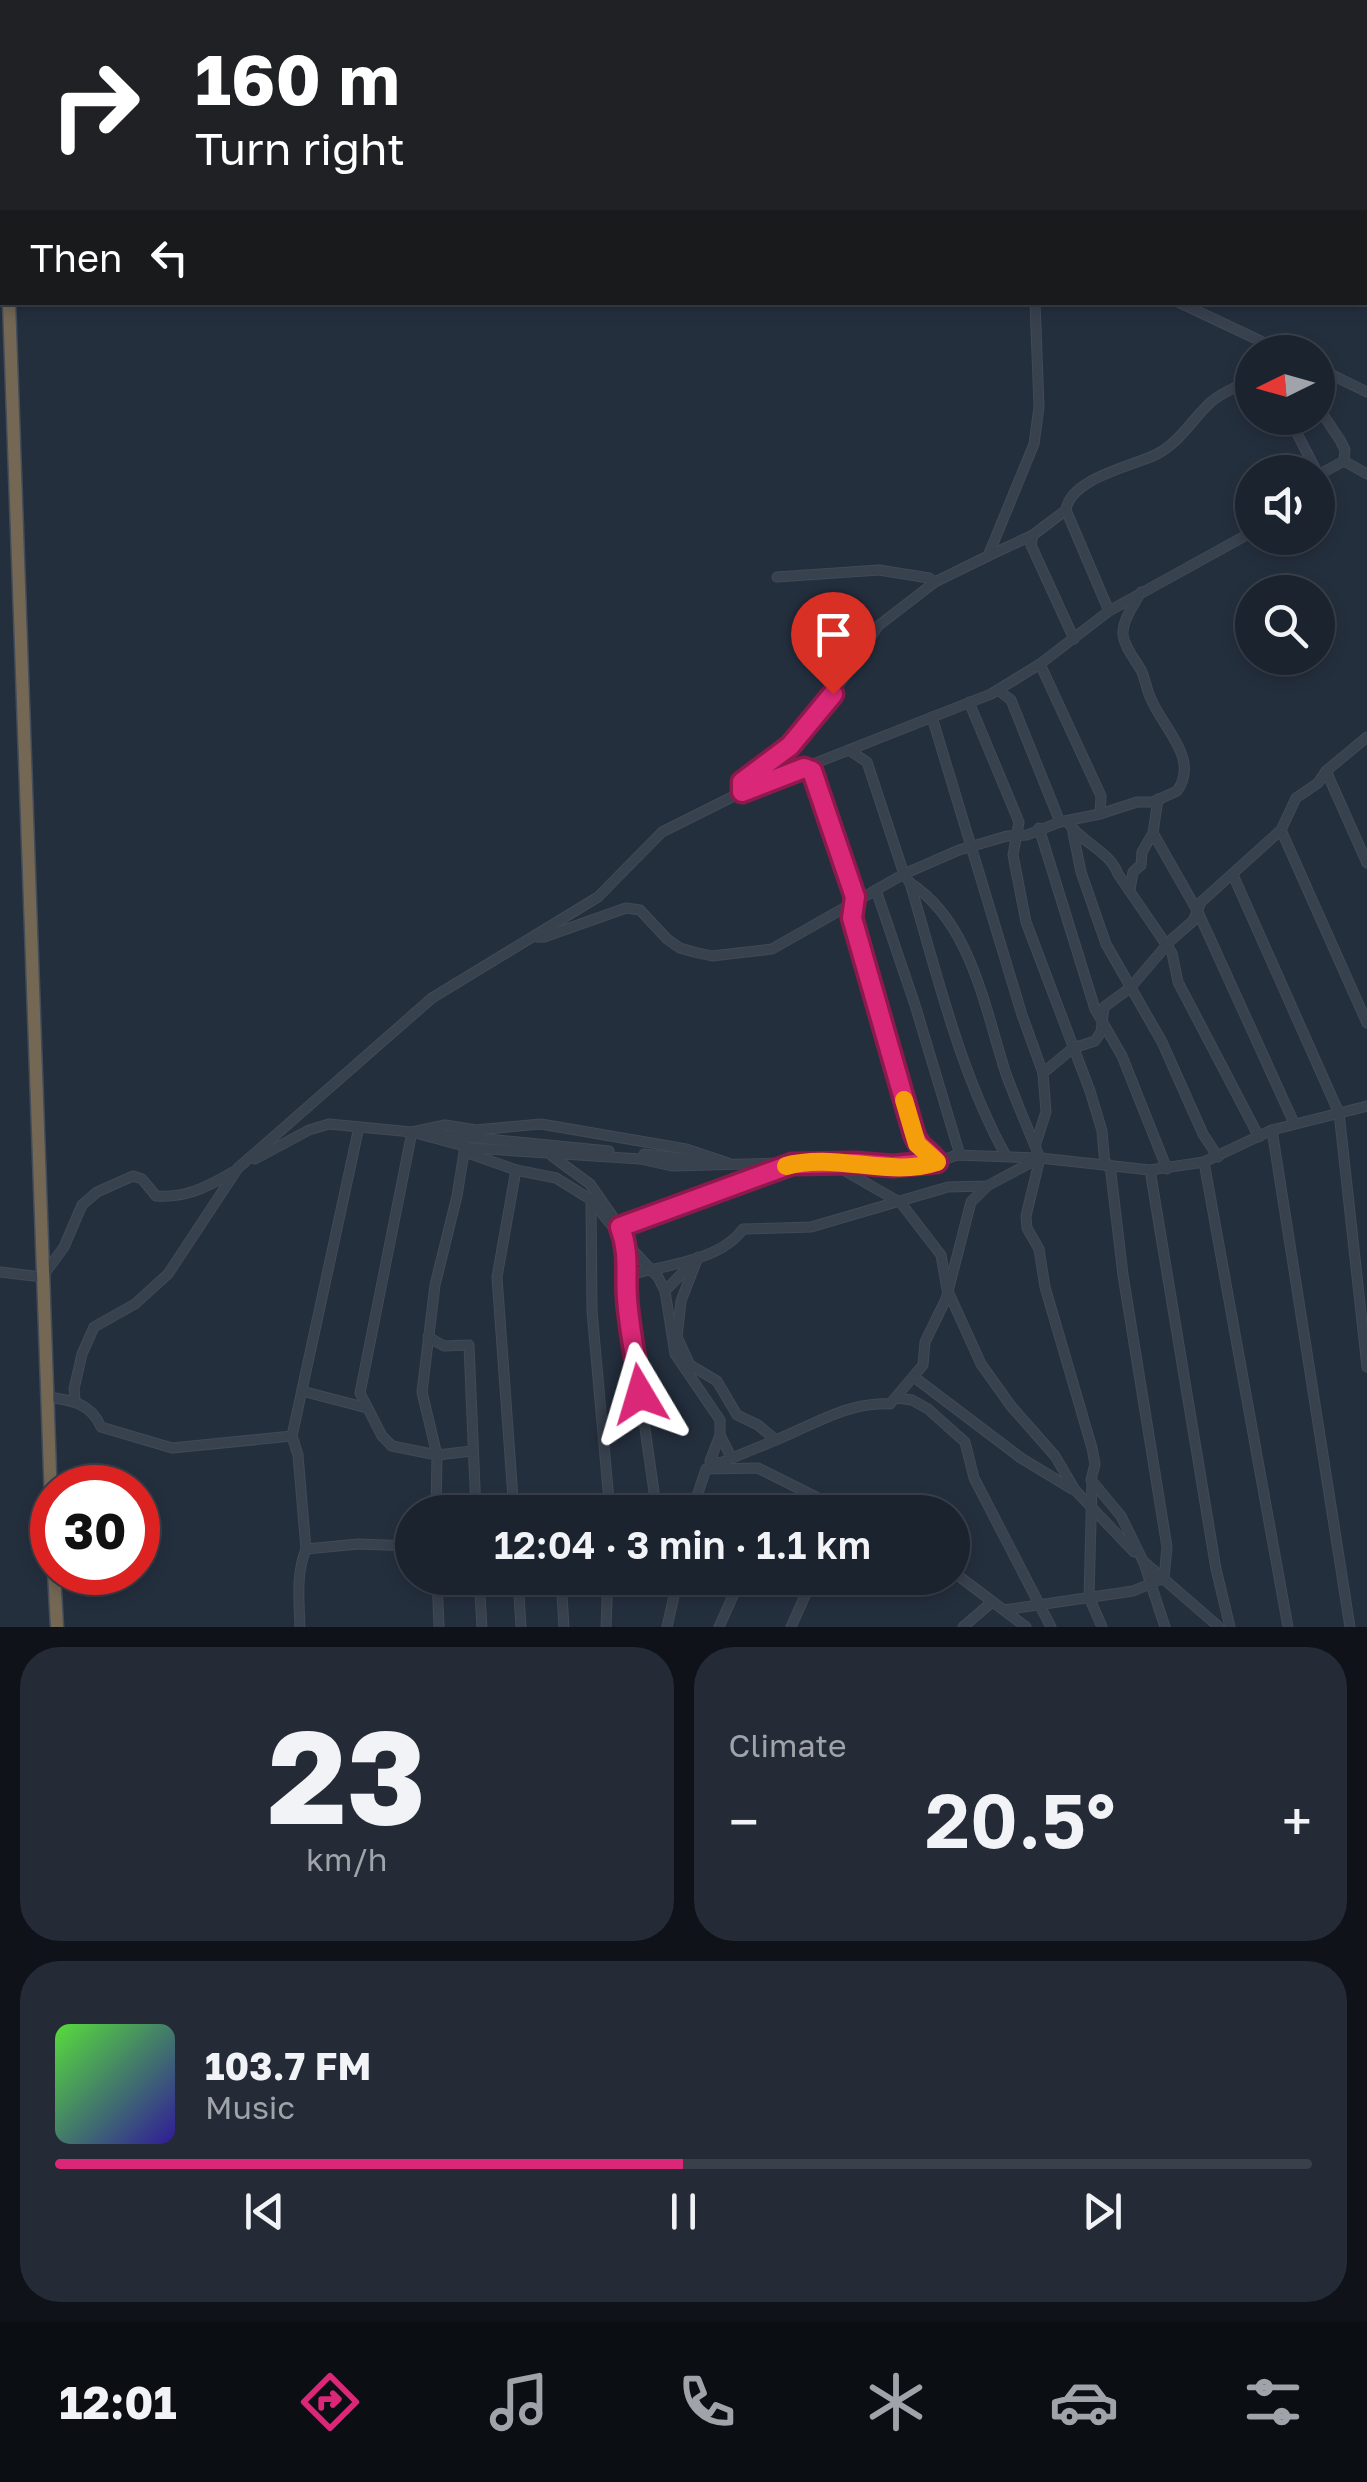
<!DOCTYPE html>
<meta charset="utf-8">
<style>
:root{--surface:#1b232e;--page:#242b36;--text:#f1f3f6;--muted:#a0a4aa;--line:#39404a;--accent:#db2777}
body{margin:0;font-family:"Golos Text",sans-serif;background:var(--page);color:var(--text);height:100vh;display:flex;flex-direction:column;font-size:38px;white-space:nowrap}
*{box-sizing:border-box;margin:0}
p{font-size:32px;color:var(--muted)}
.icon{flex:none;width:55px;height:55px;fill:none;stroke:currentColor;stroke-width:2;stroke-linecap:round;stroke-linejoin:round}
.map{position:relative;height:1627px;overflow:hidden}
.sheet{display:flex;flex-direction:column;gap:20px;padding:20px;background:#0f1319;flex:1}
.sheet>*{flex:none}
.guide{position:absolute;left:0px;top:0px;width:1368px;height:305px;box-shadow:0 5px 15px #0003,0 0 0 2px var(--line);background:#202124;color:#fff;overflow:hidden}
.needle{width:65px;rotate:265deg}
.fabs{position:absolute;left:1235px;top:335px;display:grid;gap:20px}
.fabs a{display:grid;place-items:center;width:100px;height:100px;border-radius:50%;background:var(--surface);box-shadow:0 5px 15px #0003,0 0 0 2px var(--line);font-size:50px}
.speed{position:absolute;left:30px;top:1465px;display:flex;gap:20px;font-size:50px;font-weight:700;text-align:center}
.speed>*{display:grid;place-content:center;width:130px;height:130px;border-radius:50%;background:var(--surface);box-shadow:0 5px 15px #0003,0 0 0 2px var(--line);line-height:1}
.speed .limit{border:15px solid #d22;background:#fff;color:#111}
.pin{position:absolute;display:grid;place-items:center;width:85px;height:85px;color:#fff;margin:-102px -42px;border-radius:50% 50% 50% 0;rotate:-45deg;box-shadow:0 0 10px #0007}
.pin .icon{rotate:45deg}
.me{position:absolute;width:110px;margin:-55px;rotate:353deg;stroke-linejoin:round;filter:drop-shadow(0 0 8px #0008)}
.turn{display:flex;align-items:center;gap:35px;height:210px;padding:0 30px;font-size:45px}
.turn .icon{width:130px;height:130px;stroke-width:2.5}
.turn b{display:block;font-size:70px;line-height:85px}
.then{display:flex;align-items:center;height:95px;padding:0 30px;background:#0003;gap:20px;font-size:38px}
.big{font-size:75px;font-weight:600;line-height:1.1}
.sheet .tile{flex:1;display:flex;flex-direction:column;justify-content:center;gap:15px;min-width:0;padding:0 35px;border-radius:40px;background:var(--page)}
.sheet .dial{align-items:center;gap:0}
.dial b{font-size:130px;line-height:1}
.song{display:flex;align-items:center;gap:30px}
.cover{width:120px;height:120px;border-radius:15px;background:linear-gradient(135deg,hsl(110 70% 55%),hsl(250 70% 35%))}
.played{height:10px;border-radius:5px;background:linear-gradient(90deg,var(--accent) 50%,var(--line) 50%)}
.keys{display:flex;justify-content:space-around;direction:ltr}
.heat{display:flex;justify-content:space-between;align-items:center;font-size:55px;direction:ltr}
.sheet .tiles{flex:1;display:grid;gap:20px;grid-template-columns:1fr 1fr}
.tile:last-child{grid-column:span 2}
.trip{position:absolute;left:395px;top:1495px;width:575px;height:100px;border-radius:50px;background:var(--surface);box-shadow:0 5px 15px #0003,0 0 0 2px var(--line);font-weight:600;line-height:100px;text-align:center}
.dock{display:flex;height:160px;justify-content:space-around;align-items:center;background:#0b0e12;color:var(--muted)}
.dock .icon{width:70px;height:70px}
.dock .current{color:var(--accent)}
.dock b{font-size:45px;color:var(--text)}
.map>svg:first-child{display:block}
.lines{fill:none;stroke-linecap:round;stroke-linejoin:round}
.minor-casing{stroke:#414a57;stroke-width:11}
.highway-casing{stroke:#434c59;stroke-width:15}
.minor{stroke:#38414e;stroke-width:9}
.highway{stroke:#746855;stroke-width:12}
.route-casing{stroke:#8e194d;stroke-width:25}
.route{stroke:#db2777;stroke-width:18}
.slow{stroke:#f59e0b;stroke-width:18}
</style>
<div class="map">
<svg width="1367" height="1627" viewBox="0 0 1367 1627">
<rect width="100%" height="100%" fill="#242f3e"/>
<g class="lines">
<defs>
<g id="minor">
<path d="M 745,0 L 747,2"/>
<path d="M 1266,0 L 1266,2"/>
<path d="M 1289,0 L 1290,2"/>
<path d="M 1365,40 L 1367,31"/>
<path d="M 1178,302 L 1284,352"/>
<path d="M 1318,368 L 1367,392"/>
<path d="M 1318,407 L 1340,440 L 1345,450 L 1344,461 L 1318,475"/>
<path d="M 1289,418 L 1317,472"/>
<path d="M 1344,461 L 1367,474"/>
<path d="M 1066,510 L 1033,535 L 1031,545 L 1074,639"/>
<path d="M 990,555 L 1033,535"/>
<path d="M 777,577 L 879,570 L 929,578 L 935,582"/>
<path d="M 1109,611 L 1066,510 C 1070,479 1129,467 1155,455 C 1179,444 1192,419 1211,402 C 1222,392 1239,386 1252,379"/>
<path d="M 1040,664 L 1101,796 L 1100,814"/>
<path d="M 998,690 L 1011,700 L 1060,822"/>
<path d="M 969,702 L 1019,822 L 1013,855 L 1026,922 L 1090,1091 L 1102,1131 L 1105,1165"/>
<path d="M 932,717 L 1022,1015 L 1043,1073"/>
<path d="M 849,750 L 867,762 L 904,874 L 910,883 C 937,974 960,1073 1006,1156"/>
<path d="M 804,768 L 812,771 L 855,897 L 852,918 L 914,1134 C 919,1148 929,1150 937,1162"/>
<path d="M 1326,771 L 1367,863"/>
<path d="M 742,792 L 742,782 L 790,746 L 833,694 L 878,626 L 935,582 L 988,556 L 1034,444 L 1039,407 L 1035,302"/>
<path d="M 1067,821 C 1081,843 1110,851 1118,874 L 1172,953 L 1178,982 L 1259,1137"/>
<path d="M 1039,828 L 1095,1009 L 1122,1056 L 1167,1169"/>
<path d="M 1281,830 L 1367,1023"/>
<path d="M 1073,833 L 1081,872 L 1106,944 L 1162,1042 L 1203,1134 L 1218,1157"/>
<path d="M 1153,833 L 1198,912 L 1294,1123"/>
<path d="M 1233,875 L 1339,1113 L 1367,1367"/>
<path d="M 910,883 C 971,922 985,1009 1006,1074 C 1015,1098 1025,1122 1035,1146"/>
<path d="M 876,890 L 915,1005 L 960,1155"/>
<path d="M 1130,890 L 1133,872 L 1141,865 L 1142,852 L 1153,833 L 1158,799"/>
<path d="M 537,937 L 544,937 L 626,908 L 640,910 L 667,939 L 680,948 L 694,952 L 712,956 L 772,949 L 904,874 L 959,850 L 1007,836 L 1027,835 L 1060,822 L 1100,814 L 1137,802 L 1153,802 L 1177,791 C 1200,759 1163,728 1151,699 C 1146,689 1146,680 1141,670 C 1134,658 1125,648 1123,635 C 1122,620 1134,605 1141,592"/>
<path d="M 1272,1130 L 1350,1627"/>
<path d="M 435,1134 L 609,1151"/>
<path d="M 465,1152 L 516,1170 L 556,1178 L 590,1199 L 627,1244 L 629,1275 L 626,1294 L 654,1492 L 655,1504 L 642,1512"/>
<path d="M 644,1154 L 708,1161"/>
<path d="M 552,1156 L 590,1184 L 620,1227 L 627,1244 L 658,1277 L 665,1291 L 675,1354 L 720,1420 L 720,1435 L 731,1457"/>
<path d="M 255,1159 L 309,1130 L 329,1124 L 412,1132 L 471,1148 L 640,1159 L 672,1166 L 820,1162 L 929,1165 L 957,1155 L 1040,1158 L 1150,1170 L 1204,1162 L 1272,1130 L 1367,1106"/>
<path d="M 1204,1162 L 1288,1627"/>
<path d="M 833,1164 L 901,1203 L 941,1255 L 947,1289 L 981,1364 L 1011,1406 L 1055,1456 L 1075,1490 L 1134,1552"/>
<path d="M 1150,1170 L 1216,1569 L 1230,1627"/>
<path d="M 591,1202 L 592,1311 L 610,1512"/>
<path d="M 620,1227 L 782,1168"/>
<path d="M 698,1257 L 681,1301 L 677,1337 L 690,1365 L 717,1381 L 737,1415 L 758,1425 L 776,1440 C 813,1425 850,1401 890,1404 L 923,1365 L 925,1342 L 946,1299 L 971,1202 L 987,1186"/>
<path d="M 0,1272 L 42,1277 L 64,1247 L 82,1205 L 97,1192 L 133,1176 L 142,1179 L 156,1196 C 187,1198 207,1187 233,1172"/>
<path d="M 629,1275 C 666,1265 720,1261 743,1229 L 811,1227 L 948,1187 L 987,1186 L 1038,1159"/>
<path d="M 665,1291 L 694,1261"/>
<path d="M 428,1337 L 444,1346 L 469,1345 L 476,1512"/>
<path d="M 914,1377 L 1021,1458 L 1072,1489"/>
<path d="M 302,1391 L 367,1408"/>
<path d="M 47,1397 C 71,1400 91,1403 101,1427 L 172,1448 L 292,1436"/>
<path d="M 896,1398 L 912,1400 L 928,1409 L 965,1442 L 974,1478 L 1051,1627"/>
<path d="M 75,1400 L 74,1389 L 82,1354 L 94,1327 L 135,1304 L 168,1274 L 238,1168 L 432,998 L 598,897 L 662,832 L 742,792 L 991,694 L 1040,664 L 1109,611 L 1252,532"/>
<path d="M 720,1435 L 710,1461 L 720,1463 L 776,1440"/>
<path d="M 472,1451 L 437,1455 L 392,1446 L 382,1436 L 360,1393 L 412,1132 L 445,1125 L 476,1130 L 541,1124 L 686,1149 L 728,1163"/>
<path d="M 1092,1484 L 1089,1597 L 1102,1627"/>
<path d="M 652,1509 L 696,1499 L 706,1469 L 758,1468 L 846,1512"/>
<path d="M 436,1512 L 437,1455 L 422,1392 L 435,1285 L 457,1196 L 465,1146"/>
<path d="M 514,1512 L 497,1277 L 516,1170"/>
<path d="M 306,1549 L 298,1455 L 292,1436 L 359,1127"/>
<path d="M 1144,1563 L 1165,1627"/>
<path d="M 952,1571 L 1026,1627"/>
<path d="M 437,1578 L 439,1627"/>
<path d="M 479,1578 L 482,1627"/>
<path d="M 518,1578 L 521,1627"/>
<path d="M 561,1578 L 564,1627"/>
<path d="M 1004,1610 L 1133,1591 L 1164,1578 L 1167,1547 L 1123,1275 L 1110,1165"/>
<path d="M 300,1627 C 299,1601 296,1573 306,1549 L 358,1544 L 412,1546"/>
<path d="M 606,1627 L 608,1578"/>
<path d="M 667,1627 L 678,1578"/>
<path d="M 719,1627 L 741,1578"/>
<path d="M 791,1627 L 813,1578"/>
<path d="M 963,1627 L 992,1602"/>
<path d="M 1219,1627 L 1143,1561 L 1121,1516 L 1091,1480 L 1095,1464 L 1092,1448 L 1045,1287 L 1039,1249 L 1027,1228 L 1026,1216 L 1040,1158 L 1035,1146 L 1046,1112 L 1043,1073 L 1073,1048 L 1095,1041 L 1101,1032 L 1104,1007 L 1130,988 L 1171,940 L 1193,921 L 1201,902 L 1281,830 L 1296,798 L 1318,783 L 1326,771 L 1367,737"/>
</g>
<g id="highway">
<path d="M 0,41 L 2,114"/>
<path d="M 9,302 L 52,1529"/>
<path d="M 54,1572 L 57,1627"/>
</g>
</defs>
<use href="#minor" class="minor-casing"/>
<use href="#highway" class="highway-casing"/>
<use href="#minor" class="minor"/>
<use href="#highway" class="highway"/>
</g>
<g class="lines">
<defs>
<path id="route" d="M 640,1394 C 637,1362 629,1330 627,1298 C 625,1272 630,1254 620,1227 L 792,1164 L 856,1163 L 893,1166 L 937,1162 C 929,1150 919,1149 914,1134 L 852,918 L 855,897 L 812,771 L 804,768 L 742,792 L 742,782 L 790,746 L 833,694"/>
</defs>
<use href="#route" class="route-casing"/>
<use href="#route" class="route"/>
<path class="slow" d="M 786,1166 C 835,1152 889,1178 937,1162 L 917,1144 L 904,1100"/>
</g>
</svg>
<div class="fabs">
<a><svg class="needle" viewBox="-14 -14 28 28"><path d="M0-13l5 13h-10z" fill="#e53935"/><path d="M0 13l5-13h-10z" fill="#a0a4aa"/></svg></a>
<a><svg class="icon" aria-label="sound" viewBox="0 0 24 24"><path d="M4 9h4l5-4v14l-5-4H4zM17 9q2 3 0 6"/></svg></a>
<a><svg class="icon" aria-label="search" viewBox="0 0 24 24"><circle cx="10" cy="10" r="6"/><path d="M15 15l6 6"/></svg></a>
</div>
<div class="speed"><div class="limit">30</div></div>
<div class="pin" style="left:833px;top:694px;background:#d93025"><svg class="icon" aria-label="arrive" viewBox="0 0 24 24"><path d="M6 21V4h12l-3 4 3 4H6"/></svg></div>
<svg class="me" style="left:640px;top:1394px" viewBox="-20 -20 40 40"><path d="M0-17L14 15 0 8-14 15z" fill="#db2777" stroke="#fff" stroke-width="4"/></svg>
<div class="trip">12:04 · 3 min · 1.1 km</div>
<div class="guide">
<div class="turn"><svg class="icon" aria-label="right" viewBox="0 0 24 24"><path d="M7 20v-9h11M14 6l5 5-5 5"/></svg><div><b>160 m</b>Turn right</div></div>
<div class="then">Then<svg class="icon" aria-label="left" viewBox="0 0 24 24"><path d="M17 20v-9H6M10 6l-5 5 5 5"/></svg></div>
</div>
</div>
<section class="sheet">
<div class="tiles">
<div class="tile dial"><b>23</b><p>km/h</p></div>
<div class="tile"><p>Climate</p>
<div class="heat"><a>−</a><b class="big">20.5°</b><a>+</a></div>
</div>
<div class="tile">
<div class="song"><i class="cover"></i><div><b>103.7 FM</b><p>Music</p></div></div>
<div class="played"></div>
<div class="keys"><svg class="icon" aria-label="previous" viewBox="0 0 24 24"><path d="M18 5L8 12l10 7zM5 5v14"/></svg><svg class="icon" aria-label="pause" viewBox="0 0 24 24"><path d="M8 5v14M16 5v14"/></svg><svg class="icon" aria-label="next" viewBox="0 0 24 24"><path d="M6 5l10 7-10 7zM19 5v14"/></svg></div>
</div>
</div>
</section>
<nav class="dock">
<b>12:01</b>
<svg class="icon current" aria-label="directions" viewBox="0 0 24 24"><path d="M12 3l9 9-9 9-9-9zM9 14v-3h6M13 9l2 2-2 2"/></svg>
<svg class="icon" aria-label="music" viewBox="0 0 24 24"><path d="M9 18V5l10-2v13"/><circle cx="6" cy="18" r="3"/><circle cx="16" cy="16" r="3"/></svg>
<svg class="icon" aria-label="phone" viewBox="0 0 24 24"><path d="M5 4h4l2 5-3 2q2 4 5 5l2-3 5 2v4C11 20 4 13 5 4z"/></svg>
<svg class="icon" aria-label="climate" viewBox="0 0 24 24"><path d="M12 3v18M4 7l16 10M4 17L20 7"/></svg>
<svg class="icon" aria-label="car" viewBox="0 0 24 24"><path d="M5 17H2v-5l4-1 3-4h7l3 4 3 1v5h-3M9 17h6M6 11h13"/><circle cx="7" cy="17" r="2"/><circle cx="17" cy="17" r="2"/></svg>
<svg class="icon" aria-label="filters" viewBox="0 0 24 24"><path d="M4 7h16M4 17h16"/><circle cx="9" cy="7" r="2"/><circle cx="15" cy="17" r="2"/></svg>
</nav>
